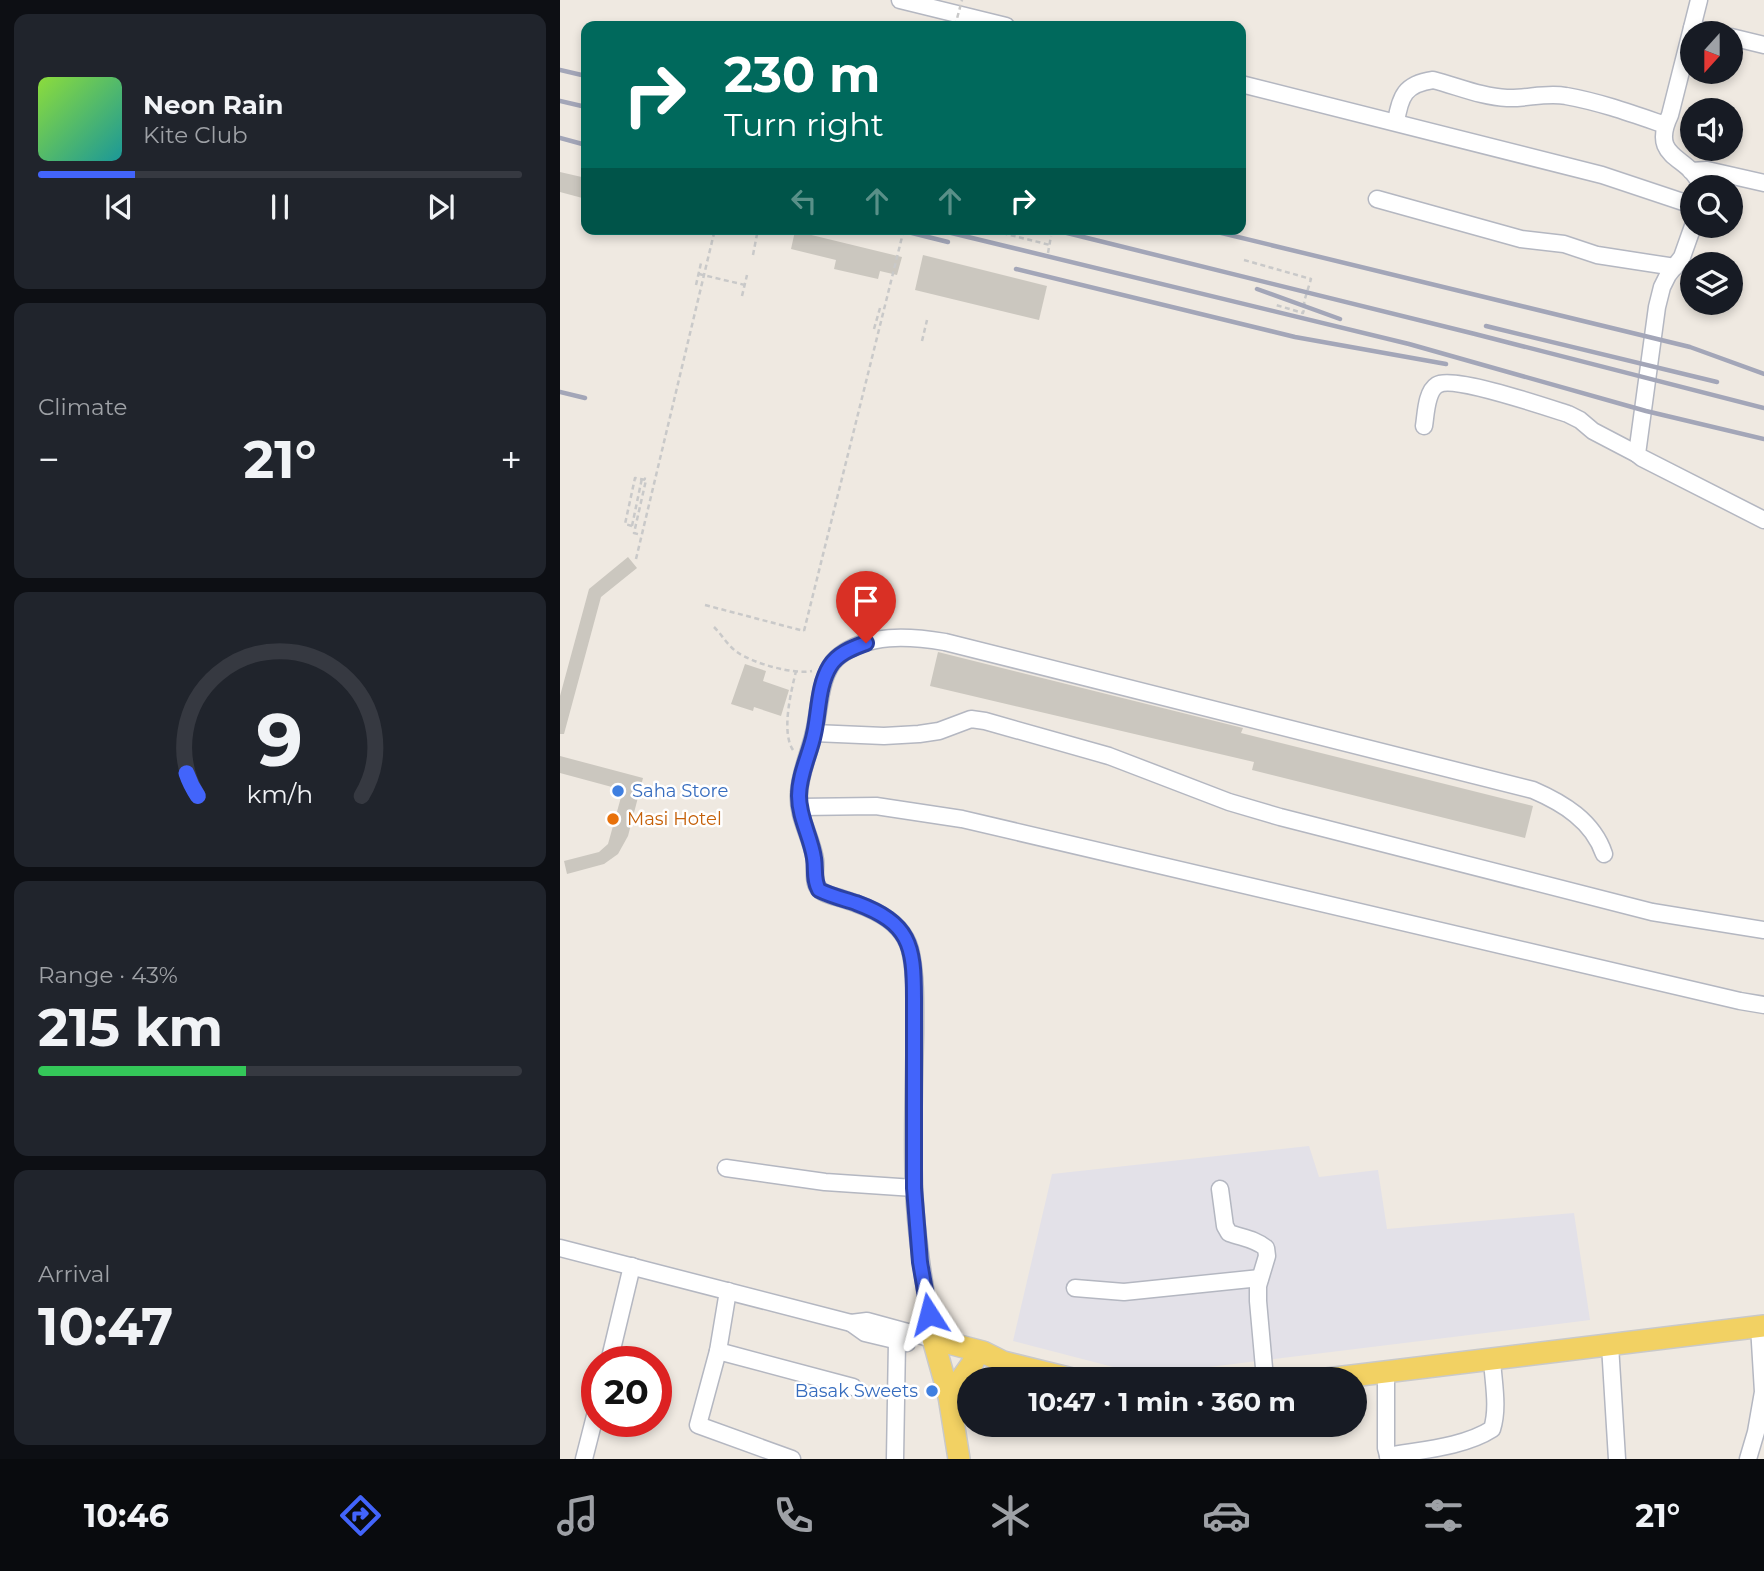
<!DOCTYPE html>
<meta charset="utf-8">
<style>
:root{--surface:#171b24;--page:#20242c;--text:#f1f3f6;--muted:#9ea1a6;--line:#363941;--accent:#4264fb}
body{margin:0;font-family:Montserrat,sans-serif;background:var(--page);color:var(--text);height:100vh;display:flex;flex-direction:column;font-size:26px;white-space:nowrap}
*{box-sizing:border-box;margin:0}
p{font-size:23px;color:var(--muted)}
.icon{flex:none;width:38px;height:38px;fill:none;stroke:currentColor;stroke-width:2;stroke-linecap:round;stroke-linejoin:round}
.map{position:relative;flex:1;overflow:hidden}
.sheet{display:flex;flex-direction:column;gap:14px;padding:14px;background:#0d0f14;width:560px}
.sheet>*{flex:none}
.top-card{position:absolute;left:21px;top:21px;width:665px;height:214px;border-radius:14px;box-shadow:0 4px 10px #0003;background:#00695c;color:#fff;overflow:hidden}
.needle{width:46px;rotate:201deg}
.fabs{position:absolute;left:1120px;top:21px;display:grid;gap:14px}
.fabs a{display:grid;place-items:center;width:63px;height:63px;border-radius:50%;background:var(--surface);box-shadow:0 4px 10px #0003;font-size:35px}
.speed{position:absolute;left:21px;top:1346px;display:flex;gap:14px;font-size:35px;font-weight:700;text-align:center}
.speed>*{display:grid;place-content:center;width:91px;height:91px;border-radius:50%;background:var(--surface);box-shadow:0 4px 10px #0003;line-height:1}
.speed .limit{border:10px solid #d22;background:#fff;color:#111}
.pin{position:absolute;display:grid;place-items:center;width:60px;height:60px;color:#fff;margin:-72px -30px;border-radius:50% 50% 50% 0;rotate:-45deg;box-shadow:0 0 7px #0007}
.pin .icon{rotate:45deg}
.me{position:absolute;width:77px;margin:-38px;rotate:351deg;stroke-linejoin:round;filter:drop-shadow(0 0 5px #0008)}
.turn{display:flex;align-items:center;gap:24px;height:147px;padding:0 28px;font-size:32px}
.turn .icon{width:91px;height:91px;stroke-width:2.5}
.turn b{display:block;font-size:49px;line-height:60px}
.lanes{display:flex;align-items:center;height:66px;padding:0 28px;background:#0003;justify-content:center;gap:35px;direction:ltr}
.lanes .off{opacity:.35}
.big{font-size:52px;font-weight:700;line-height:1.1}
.sheet .tile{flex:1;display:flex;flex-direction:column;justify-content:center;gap:10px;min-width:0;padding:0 24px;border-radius:14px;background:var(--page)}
.sheet .dial{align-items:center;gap:0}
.dial svg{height:182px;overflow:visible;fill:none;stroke:var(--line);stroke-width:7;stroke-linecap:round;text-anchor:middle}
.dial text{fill:var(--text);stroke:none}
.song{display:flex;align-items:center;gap:21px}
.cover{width:84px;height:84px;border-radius:10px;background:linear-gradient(135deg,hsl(90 70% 55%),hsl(180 70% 35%))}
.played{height:7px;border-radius:4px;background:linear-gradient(90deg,var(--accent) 20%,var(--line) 20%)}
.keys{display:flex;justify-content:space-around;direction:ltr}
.heat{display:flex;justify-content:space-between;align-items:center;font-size:38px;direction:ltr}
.charge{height:10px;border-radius:5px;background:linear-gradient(90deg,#34c759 43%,var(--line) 0)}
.trip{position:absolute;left:397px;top:1367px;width:410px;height:70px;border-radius:35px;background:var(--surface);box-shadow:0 4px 10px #0003;font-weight:700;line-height:70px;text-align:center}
.menu{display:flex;height:112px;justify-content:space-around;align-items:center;background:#090b0e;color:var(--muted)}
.menu .icon{width:49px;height:49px}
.menu .on{color:var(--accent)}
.menu b{font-size:32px;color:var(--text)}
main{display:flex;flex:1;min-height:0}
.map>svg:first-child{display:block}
.industrial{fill:#e3e1e8}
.building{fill:#cbc7bf}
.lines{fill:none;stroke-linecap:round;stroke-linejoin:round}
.minor-casing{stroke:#b4b7c1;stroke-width:19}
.major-casing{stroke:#c9c9c9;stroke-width:24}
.path{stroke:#c9c9c9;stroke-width:2.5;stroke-dasharray:5 3.5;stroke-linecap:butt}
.minor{stroke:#fff;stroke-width:16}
.major{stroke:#f2d163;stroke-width:21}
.rail{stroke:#a3a6b8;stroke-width:4.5}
.path-bridge{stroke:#c9c9c9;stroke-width:2.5;stroke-dasharray:5 3.5;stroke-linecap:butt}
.route-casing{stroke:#2b41a3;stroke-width:18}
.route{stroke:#4264fb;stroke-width:12}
.shop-dot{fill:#3f7fe0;stroke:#fff;stroke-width:2.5}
.food-dot{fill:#e8710a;stroke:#fff;stroke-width:2.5}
.labels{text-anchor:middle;stroke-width:5;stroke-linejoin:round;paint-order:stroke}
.shop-label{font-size:18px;fill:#366cbe;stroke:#fff;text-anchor:start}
.food-label{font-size:18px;fill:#c56008;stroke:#fff;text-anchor:start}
</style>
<main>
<section class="sheet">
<div class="tile">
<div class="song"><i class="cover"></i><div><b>Neon Rain</b><p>Kite Club</p></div></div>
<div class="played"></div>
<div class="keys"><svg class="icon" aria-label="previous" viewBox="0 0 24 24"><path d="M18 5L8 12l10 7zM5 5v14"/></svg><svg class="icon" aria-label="pause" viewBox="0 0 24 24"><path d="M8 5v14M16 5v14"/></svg><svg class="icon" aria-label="next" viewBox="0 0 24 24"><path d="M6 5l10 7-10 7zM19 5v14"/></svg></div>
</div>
<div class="tile"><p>Climate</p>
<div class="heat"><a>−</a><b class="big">21°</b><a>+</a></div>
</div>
<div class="tile dial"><svg viewBox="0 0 100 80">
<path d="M14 69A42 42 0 1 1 86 69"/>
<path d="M14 69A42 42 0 0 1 9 59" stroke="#4264fb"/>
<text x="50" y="56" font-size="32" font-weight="700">9</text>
<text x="50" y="72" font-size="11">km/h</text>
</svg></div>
<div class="tile"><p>Range · 43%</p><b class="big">215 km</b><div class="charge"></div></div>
<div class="tile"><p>Arrival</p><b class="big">10:47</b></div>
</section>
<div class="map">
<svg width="1204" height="1459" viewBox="0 0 1204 1459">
<rect width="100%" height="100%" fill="#efe9e1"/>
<path class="industrial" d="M 749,1146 L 759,1177 L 818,1170 L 827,1229 L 1014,1213 L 1030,1320 L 584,1375 L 453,1341 L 492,1174 Z"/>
<g class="building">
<path d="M 0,172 L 26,178 L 26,199 L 0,192 Z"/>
<path d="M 235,231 L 342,257 L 337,275 L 320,271 L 318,279 L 274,269 L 276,260 L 231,249 Z"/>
<path d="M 363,255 L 487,286 L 479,320 L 355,290 Z"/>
<path d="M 68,557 L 77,568 L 41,597 L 4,734 L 0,734 L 0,696 L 29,589 Z"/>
<path d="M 378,652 L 683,728 L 681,733 L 973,806 L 965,838 L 692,770 L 694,762 L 370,686 Z"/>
<path d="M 185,664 L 206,671 L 203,681 L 229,690 L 221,716 L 194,707 L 193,711 L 171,704 Z"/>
<path d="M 0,756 L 83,778 L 68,836 L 58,854 L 44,864 L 7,874 L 4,861 L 39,852 L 48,844 L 63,790 L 0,773 Z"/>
</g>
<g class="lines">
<defs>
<g id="minor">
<path d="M 340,0 L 446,26"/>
<path d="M 1139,0 L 1110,115 C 1088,161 1132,155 1141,187"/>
<path d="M 1132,28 L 1153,33"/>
<path d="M 1171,37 L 1204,45"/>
<path d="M 681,84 L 1042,175 L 1132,205"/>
<path d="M 836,122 C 840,96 845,84 873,80 C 897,86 922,97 947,98 C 967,99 986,92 1006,96 C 1040,102 1073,114 1105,125"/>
<path d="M 1131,171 L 1147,170 L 1204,183"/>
<path d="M 817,199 L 961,239 L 1004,244 L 1037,255 L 1115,267"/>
<path d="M 1133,226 L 1122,257 L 1108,275 L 1102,287 L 1097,307 L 1077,454 L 1082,458 L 1204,520"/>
<path d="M 864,426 C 866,414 866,392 877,385 C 892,375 986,407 1008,414 L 1020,420 L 1033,431 L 1077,454"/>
<path d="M 254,733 L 324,736 L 359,734 L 379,731 L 411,719 L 425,721 L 549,756 L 669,802 L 720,817 L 1092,912 L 1204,930"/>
<path d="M 240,807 L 316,806 L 402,819 L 1180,1001 L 1204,1005"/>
<path d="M 166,1168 L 265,1182 L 354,1188"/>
<path d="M 660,1189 L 665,1226 L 669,1233 C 683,1238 695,1239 706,1248 L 707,1256 L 698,1286 L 698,1301 L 705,1379"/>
<path d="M 0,1248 L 291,1323 L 307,1321 L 373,1339 C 365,1289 356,1238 354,1187 C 352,1136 354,1084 355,1033 C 355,1007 356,979 351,954 C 345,920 309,907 280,898 C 273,896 261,894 257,886 C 253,879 256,868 255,860 C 252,838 237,817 239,793 C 240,774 248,756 253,737 C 260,714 258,674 278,657 C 307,633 349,636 385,642 L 973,790 C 1003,803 1033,821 1044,854"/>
<path d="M 515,1288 L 564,1292 L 700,1278"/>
<path d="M 168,1291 L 158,1351 L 138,1425 L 232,1459"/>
<path d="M 291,1323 L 305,1333 L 347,1343"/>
<path d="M 1050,1345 L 1057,1459"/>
<path d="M 158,1351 L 293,1387"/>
<path d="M 49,1362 L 72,1266"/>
<path d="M 826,1372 L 826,1448 L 829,1459"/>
<path d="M 828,1456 C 861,1450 904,1447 932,1429 C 939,1407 933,1381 932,1359"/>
<path d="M 24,1459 L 37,1408"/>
<path d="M 335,1459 L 337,1341"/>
<path d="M 1188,1459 L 1196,1432 L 1203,1392 L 1199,1326"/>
</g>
<g id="major">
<path d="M 767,1379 L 1204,1326"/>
<path d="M 389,1396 L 414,1361"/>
<path d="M 399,1459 L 389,1396 L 373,1339 L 423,1352 L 443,1362 L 512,1379"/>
</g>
</defs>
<use href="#minor" class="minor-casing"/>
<use href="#major" class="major-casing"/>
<g class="path">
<path d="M 426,229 L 490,245"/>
<path d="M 488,253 L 491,236"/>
<path d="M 193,255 L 198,229"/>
<path d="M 684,260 L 751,279 L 744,302 L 745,306 L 743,313 L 716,305"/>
<path d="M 139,274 L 185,285"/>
<path d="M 136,285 L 141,263"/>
<path d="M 182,296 L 187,275"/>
<path d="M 314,329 L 320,308"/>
<path d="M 362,341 L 367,320"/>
<path d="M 72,526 L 65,524 L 75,478 L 86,480 L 74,533 L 81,535"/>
<path d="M 76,559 L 155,229"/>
<path d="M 145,605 L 244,631"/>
<path d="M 154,627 C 162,635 168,646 177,652 C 192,663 234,675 252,671"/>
<path d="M 233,750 C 221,732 231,692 236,671"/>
</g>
<use href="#minor" class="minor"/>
<use href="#major" class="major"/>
<g class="rail">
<path d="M 0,70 L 26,76"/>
<path d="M 0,101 L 26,107"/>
<path d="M 0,138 L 26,145"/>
<path d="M 336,229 L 388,242"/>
<path d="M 375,229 L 849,344 L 1086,411 L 1204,439"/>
<path d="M 491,229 L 915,334 L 1204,408"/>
<path d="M 645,229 L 1130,347 L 1204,374"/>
<path d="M 456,269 L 735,337 L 886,364"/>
<path d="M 697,289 L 780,319"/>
<path d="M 926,326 L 1157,382"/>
<path d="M 0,392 L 25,398"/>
</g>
<g class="path-bridge">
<path d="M 395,26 L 402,0"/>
<path d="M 72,526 L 82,478 L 86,479"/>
<path d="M 244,631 L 344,229"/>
</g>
</g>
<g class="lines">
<defs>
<path id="route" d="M 306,643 C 293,648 278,653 270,666 C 258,685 259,712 254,734 C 250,754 239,774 239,796 C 239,818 251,837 254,858 C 256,870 253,879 259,890 C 271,896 284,899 296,903 C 350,923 354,945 354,998 L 354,1188 L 360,1262 L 369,1314"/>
</defs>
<use href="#route" class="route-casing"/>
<use href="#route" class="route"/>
</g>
<g class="shop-dot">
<circle cx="58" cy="791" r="7"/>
<circle cx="372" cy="1391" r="7"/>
</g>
<circle class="food-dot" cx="53" cy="819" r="7"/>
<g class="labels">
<g class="shop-label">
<text x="72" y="797">Saha Store</text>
<text x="358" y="1397" text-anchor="end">Basak Sweets</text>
</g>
<g class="food-label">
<text x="67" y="825">Masi Hotel</text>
</g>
</g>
</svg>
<div class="fabs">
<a><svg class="needle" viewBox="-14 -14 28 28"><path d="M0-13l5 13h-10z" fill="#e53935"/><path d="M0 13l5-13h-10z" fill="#9ea1a6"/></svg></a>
<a><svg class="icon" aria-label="sound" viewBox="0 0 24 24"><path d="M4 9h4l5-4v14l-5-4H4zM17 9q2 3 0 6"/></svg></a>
<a><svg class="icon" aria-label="search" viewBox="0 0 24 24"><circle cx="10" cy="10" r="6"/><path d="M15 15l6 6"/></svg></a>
<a><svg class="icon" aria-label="layers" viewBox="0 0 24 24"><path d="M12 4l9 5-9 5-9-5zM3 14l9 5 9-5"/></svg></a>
</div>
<div class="speed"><div class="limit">20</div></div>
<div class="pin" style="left:306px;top:643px;background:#d93025"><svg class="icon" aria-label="arrive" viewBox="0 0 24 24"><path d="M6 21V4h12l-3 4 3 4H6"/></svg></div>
<svg class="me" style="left:369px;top:1314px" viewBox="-20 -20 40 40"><path d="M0-17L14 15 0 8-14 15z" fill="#4264fb" stroke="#fff" stroke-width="4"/></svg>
<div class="trip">10:47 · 1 min · 360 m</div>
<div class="top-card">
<div class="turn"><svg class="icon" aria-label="right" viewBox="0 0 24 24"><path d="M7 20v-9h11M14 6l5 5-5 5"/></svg><div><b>230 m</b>Turn right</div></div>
<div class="lanes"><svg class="icon off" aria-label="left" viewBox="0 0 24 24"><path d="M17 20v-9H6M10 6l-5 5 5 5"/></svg><svg class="icon off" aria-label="ahead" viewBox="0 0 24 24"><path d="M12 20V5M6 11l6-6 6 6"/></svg><svg class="icon off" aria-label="ahead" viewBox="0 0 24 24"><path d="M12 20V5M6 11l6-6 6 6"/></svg><svg class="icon" aria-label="right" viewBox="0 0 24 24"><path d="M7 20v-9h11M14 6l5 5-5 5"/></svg></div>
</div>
</div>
</main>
<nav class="menu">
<b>10:46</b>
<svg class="icon on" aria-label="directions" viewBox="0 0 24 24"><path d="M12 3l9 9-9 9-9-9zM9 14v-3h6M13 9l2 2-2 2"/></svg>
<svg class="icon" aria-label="music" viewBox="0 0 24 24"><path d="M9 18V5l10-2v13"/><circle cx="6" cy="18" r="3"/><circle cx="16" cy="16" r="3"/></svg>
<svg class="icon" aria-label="phone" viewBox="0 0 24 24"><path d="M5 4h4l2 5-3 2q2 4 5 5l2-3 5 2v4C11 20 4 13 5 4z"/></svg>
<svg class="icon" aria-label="climate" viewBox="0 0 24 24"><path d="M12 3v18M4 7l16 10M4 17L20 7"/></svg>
<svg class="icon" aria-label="car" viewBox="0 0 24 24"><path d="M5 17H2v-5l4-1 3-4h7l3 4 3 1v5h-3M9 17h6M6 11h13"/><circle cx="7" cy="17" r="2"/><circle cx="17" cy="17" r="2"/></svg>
<svg class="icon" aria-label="filters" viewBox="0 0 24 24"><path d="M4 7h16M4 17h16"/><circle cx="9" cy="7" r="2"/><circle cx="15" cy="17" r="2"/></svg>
<b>21°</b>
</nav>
